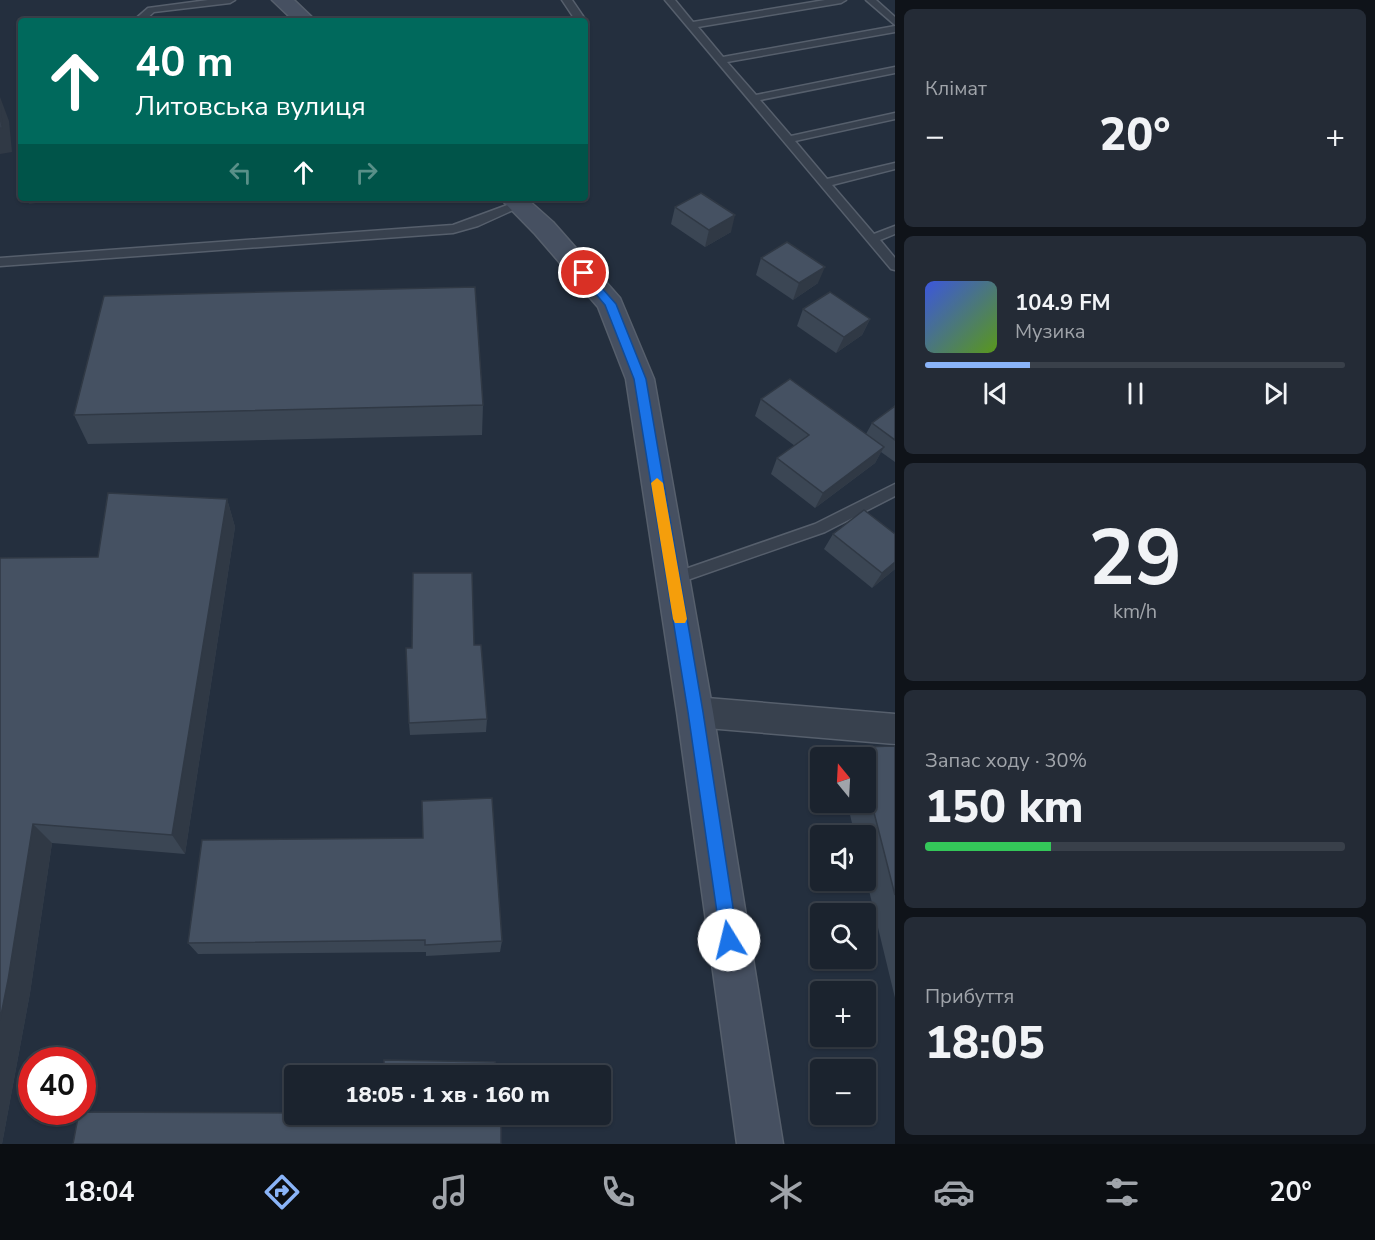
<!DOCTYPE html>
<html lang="uk">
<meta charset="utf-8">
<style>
:root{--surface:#1b232e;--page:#242b36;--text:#f1f3f6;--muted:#a0a4aa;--line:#39404a;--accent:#8ab4f8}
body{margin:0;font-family:"Nunito Sans",sans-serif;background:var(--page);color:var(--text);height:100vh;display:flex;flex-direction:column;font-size:22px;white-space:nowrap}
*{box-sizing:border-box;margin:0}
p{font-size:20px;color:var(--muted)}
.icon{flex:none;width:33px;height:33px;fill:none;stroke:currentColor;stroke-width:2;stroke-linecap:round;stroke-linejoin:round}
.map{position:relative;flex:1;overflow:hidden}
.drawer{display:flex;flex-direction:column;gap:9px;padding:9px;background:#0f1319;width:480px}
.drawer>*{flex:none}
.guide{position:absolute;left:18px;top:18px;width:570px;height:183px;border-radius:6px;box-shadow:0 2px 4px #0004,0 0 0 2px var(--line);background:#00695c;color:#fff;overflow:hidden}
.needle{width:39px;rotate:342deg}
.buttons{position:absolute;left:810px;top:747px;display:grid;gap:12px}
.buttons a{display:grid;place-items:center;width:66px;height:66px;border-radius:6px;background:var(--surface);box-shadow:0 2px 4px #0004,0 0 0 2px var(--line);font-size:30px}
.speed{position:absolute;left:18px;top:1047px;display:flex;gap:12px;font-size:30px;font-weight:700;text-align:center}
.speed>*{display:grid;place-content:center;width:78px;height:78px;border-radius:50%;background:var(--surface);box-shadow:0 2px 4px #0004,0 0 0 2px var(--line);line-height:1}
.speed .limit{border:9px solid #d22;background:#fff;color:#111}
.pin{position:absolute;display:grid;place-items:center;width:51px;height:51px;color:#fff;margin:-26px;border:3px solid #fff;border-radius:50%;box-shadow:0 2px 6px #0007}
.me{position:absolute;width:66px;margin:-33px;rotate:351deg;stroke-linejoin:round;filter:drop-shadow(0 0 4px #0008)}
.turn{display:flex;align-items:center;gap:21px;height:126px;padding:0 18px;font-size:27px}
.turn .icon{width:78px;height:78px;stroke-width:2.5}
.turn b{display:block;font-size:42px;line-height:51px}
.lanes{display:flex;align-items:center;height:57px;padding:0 18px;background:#0003;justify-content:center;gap:30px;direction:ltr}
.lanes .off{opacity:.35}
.big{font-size:45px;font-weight:800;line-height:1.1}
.drawer .widget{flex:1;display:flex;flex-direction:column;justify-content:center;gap:9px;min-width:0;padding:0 21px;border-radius:9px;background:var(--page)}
.drawer .dial{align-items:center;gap:0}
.dial b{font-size:78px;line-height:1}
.song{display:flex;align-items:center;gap:18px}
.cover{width:72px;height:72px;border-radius:9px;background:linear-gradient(135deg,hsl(230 70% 55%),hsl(90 70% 35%))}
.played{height:6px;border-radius:3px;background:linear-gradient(90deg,var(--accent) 25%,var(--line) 25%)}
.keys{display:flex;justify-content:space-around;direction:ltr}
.heat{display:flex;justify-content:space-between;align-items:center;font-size:33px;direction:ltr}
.charge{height:9px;border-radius:4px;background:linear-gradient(90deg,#34c759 30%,var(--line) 0)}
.trip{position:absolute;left:284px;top:1065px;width:327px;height:60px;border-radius:6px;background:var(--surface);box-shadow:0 2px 4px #0004,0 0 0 2px var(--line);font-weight:800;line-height:60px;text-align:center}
.tabs{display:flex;height:96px;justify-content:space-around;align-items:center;background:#0b0e12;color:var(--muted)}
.tabs .icon{width:42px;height:42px}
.tabs .current{color:var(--accent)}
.tabs b{font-size:27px;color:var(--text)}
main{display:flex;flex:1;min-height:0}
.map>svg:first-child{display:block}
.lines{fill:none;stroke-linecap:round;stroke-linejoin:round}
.lane-casing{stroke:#565f6c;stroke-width:3}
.street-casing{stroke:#565f6c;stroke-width:3}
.secondary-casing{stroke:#565f6c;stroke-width:3}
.lane{fill:#38414e;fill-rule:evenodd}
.street{fill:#38414e;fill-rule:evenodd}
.secondary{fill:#465061;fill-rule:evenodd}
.wall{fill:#3b4654}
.shaded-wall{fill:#303945}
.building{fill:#455162;stroke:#303945;stroke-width:1.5}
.route{fill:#1a73e8;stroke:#114b97;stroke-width:1.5}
.slow{fill:#f59e0b}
</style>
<main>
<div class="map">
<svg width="895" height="1144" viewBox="0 0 895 1144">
<rect width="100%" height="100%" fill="#242f3e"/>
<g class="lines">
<defs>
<g id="lane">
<path d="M 208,0 L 235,0 L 230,3 L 154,12 L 144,21 L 133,21 L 148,8 Z"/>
<path d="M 562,0 L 572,0 L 585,19 L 583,21 L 567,21 L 574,18 Z"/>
<path d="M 665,0 L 675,0 L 693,22 L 825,0 L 846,0 L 841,3 L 698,27 L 723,57 L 895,26 L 895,32 L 727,62 L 756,95 L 895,67 L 895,73 L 760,100 L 791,136 L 895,113 L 895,119 L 795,141 L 827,179 L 895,163 L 895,169 L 832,185 L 874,234 L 895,226 L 895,234 L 880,240 L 895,258 L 895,270 L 891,269 Z"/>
<path d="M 866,0 L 876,0 L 895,17 L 895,25 Z"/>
<path d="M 518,201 L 522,202 L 522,206 L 478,226 L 453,233 L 0,266 L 0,258 L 453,225 Z"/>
<path d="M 895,484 L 895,496 L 825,532 L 673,585 L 668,583 L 665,579 L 668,575 L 815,524 Z"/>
</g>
<path id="street" d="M 695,697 L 895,714 L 895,744 L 695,727 L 683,723 L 679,712 L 683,701 Z"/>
<g id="secondary">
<path d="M 272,0 L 294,0 L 316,21 L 294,21 Z"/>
<path d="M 500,198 L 526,198 L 553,222 L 620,298 L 654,379 L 713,712 L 783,1144 L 737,1144 L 677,712 L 626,379 L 598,307 L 535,234 Z"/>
</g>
</defs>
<use href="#lane" class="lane-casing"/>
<use href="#street" class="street-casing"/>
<use href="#secondary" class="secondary-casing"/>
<use href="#lane" class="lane"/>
<use href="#street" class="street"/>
<use href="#secondary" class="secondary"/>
</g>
<g class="wall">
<path d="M 675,207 L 731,232 L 705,247 L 671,224 Z"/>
<path d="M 761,258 L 818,283 L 793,300 L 756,275 Z"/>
<path d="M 803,309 L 870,319 L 862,335 L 836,353 L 797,326 Z"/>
<path d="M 761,399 L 866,434 L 872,423 L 895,406 L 895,462 L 881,452 L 875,463 L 815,508 L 771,474 L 777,458 L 795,446 L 755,416 Z"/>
<path d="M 483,405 L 482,435 L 88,444 L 74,415 Z"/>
<path d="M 227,499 L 235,527 L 185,854 L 52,843 L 30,993 L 2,1144 L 0,1144 L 0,558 L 98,557 Z"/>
<path d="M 833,534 L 895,534 L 895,569 L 872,588 L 824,549 Z"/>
<path d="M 474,645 L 487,719 L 486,732 L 410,735 L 409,723 Z"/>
<path d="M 895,746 L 895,998 L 866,878 L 866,836 L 855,836 L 847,802 L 866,802 L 866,758 L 847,758 L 857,747 Z"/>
<path d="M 202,840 L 502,941 L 500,952 L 426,956 L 426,952 L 198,954 L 188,943 Z"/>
</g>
<g class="shaded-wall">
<path d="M 0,97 L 9,121 L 12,152 L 0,154 Z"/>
<path d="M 27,198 L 74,198 L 29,204 Z"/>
<path d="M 735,215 L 731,232 L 705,247 L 709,230 Z"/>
<path d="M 825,267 L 818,283 L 793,300 L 799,283 Z"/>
<path d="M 870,319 L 862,335 L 836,353 L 844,337 Z"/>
<path d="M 884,447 L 875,463 L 815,508 L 823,493 Z"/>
<path d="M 227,499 L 235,527 L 185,854 L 172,835 Z"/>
<path d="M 895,562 L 895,569 L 872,588 L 882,573 Z"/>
<path d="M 33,824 L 52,843 L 30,993 L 2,1144 L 0,1144 L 0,1020 Z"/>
</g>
<g class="building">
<path d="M 0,100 L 2,128 L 0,128 Z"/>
<path d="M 20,147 L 21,147 L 21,180 L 19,180 Z"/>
<path d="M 701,193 L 735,215 L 709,230 L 675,207 Z"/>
<path d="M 787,242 L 825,267 L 799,283 L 761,258 Z"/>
<path d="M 475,287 L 483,405 L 74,415 L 104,296 Z"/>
<path d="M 830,292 L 870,319 L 844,337 L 803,309 Z"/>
<path d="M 790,379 L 884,447 L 823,493 L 777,458 L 809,435 L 761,399 Z"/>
<path d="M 895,406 L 895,440 L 872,423 Z"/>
<path d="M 108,493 L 227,499 L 172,835 L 33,824 L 8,980 L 0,1020 L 0,558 L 98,557 Z"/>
<path d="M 864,510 L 895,534 L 895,562 L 882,573 L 833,534 Z"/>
<path d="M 413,573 L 472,573 L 474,645 L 481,645 L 487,719 L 409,723 L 406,648 L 412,648 Z"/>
<path d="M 895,746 L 895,895 L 866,781 L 866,758 L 859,758 L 857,747 Z"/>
<path d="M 492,798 L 502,941 L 425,945 L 425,940 L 188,943 L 202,840 L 423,838 L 422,801 Z"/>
<path d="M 384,1060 L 495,1062 L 495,1076 L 384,1076 Z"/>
<path d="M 79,1112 L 294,1113 L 294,1114 L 496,1114 L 501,1115 L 501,1144 L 73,1144 Z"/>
</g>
<path class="route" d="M 584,270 L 587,271 L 616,304 L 646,379 L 703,712 L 738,940 L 735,946 L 729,948 L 723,946 L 721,940 L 688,712 L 634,379 L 605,305 L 578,273 Z"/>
<path class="slow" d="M 657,478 L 663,483 L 687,619 L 685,623 L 675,623 L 673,619 L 651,483 Z"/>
</svg>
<div class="buttons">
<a><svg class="needle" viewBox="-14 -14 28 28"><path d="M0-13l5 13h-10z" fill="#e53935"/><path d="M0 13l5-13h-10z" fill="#a0a4aa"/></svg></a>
<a><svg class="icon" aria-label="sound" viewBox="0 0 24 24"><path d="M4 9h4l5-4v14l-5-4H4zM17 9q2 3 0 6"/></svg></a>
<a><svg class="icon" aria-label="search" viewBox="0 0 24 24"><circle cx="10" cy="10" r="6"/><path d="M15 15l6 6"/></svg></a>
<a>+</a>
<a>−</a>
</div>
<div class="speed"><div class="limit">40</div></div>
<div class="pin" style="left:584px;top:273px;background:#d93025"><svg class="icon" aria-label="arrive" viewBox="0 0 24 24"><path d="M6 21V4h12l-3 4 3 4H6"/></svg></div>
<svg class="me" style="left:729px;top:940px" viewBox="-20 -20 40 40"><circle r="19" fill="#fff"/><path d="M0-13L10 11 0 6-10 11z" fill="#1a73e8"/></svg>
<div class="trip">18:05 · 1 хв · 160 m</div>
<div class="guide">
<div class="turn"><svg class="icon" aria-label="ahead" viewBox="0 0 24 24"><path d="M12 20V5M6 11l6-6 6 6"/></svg><div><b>40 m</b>Литовська вулиця</div></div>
<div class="lanes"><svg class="icon off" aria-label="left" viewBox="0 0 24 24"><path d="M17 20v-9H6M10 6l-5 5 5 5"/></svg><svg class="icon" aria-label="ahead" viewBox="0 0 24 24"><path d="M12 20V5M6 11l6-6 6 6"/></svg><svg class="icon off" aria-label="right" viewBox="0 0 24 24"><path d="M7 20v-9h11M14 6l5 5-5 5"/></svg></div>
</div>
</div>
<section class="drawer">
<div class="widget"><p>Клімат</p>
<div class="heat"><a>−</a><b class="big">20°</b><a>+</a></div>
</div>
<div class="widget">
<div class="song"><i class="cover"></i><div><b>104.9 FM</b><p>Музика</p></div></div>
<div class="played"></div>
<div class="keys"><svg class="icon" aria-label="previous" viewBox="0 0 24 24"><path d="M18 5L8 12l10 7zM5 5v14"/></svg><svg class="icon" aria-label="pause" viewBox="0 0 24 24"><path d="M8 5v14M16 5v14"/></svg><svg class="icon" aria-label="next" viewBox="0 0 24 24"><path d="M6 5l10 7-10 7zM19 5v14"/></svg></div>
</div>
<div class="widget dial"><b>29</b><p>km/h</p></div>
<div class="widget"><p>Запас ходу · 30%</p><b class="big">150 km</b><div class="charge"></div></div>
<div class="widget"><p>Прибуття</p><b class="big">18:05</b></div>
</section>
</main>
<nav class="tabs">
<b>18:04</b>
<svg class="icon current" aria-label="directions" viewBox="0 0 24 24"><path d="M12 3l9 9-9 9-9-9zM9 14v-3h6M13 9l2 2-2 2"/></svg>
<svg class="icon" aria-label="music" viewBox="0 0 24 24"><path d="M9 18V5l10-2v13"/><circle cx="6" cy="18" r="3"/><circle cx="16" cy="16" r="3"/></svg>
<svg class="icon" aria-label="phone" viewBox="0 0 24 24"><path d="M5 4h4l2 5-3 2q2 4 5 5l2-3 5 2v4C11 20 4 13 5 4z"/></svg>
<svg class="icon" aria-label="climate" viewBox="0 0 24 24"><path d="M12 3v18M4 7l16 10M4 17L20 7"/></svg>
<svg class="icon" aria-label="car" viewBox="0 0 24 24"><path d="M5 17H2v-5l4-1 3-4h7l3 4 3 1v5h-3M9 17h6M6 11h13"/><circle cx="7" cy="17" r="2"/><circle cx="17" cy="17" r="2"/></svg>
<svg class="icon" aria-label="filters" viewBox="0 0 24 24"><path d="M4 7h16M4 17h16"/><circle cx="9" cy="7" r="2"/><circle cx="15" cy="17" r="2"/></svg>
<b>20°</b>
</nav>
